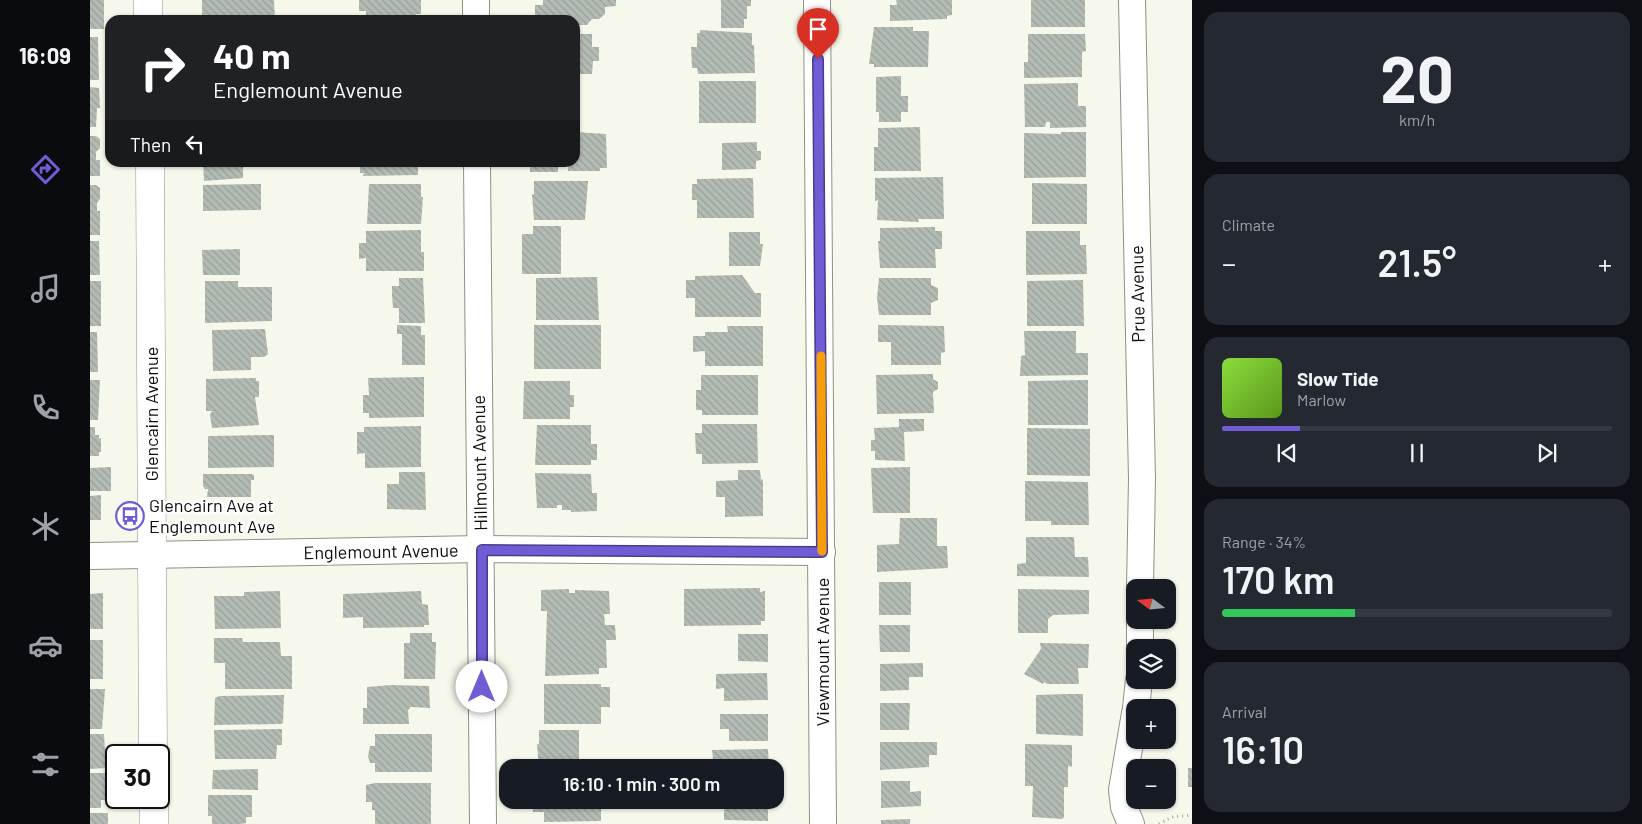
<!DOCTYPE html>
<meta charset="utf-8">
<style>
:root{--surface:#171b24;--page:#242831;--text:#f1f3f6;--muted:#9ea1a6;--line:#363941;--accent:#715cd6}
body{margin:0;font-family:Barlow,sans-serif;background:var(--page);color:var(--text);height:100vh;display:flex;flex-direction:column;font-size:19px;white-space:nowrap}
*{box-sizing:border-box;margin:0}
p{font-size:16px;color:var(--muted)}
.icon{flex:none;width:28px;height:28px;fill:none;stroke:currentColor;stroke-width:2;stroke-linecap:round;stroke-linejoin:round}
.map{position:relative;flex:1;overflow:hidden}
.panel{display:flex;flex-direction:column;gap:12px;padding:12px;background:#0d0f14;width:450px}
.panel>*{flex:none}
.guide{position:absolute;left:15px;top:15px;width:475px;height:152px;border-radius:15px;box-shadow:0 1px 4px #0004;background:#202124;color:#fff;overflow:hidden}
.needle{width:32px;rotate:286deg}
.buttons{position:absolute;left:1036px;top:579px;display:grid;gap:10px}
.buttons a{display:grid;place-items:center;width:50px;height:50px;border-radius:10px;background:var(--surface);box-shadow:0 1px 4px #0004;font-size:25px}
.speed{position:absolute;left:15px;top:744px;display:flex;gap:10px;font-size:25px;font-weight:700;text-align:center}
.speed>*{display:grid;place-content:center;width:65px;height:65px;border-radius:50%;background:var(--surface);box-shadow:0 1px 4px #0004;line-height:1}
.speed .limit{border:2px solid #111;border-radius:8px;background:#fff;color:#111}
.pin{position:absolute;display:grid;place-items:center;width:42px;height:42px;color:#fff;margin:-51px -21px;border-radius:50% 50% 50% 0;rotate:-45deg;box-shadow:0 0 5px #0007}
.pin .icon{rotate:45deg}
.me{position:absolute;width:55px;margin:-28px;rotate:0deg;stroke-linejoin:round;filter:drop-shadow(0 0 4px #0008)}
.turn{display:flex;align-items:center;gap:18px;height:105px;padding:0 25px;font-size:22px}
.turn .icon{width:65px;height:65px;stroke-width:2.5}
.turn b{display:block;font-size:35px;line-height:42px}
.then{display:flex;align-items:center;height:48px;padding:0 25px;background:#0003;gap:10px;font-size:19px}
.big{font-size:38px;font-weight:600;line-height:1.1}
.panel .card{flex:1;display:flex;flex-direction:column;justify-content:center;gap:8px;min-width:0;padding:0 18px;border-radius:15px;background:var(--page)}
.panel .dial{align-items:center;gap:0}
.dial b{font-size:65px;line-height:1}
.song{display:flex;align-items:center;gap:15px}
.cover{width:60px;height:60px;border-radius:8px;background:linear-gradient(135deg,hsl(90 70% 55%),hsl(90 70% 35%))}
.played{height:5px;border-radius:2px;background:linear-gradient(90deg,var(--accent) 20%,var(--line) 20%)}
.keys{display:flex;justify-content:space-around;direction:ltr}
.heat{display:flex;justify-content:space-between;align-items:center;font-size:28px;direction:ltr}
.charge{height:8px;border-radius:4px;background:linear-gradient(90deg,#34c759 34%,var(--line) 0)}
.trip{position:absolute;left:409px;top:759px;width:285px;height:50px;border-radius:15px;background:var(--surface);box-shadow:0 1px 4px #0004;font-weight:600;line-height:50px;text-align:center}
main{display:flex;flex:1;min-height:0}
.menu{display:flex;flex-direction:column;width:90px;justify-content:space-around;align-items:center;background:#090b0e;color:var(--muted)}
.menu .icon{width:35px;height:35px}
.menu .active{color:var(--accent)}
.menu b{font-size:22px;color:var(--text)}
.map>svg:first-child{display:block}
.building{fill:url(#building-back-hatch)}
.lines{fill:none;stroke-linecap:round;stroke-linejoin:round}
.street-casing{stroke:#909186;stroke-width:28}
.secondary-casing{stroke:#909186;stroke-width:29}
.path{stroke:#a6a79e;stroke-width:3;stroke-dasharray:1 4;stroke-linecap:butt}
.street{stroke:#fff;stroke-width:26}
.secondary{stroke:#fff;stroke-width:28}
.route-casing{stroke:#493c8b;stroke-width:12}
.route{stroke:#715cd6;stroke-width:9}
.slow{stroke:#f59e0b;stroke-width:9}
.labels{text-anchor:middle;stroke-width:5;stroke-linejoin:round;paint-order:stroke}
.street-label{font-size:18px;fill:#0b0c08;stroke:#fff}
.poi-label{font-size:18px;fill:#0b0c08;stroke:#fff;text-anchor:start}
</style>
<main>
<nav class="menu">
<b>16:09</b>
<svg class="icon active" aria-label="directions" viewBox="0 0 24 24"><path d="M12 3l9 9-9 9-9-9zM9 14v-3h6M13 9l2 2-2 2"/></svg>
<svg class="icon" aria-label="music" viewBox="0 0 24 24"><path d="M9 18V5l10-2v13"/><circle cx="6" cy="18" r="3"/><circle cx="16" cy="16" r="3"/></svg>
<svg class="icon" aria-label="phone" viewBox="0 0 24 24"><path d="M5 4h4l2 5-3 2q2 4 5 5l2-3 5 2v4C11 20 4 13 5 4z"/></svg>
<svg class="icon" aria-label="climate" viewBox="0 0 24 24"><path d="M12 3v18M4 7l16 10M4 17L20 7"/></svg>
<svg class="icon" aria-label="car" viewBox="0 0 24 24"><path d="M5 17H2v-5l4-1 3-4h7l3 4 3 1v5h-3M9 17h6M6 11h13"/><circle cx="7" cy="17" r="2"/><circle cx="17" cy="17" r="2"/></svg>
<svg class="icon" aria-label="filters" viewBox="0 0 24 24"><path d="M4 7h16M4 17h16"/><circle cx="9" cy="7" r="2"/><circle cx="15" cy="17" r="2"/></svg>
</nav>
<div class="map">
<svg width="1102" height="824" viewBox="0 0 1102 824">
<defs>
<pattern id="building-back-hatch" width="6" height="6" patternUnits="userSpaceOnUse" patternTransform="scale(1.25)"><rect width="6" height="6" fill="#b3bcb4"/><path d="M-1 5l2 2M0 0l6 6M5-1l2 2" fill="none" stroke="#99a099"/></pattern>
</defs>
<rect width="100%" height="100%" fill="#f6f8ec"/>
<g class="building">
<rect x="0" y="0" width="14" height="29"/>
<path d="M 112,0 L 184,0 L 185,20 L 112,19 Z"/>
<path d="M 269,0 L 331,0 L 331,14 L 326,14 L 326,20 L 276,20 L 276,11 L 269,11 Z"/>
<path d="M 453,0 L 526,0 L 526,6 L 515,7 L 515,14 L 509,19 L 502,19 L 497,25 L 488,25 L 485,20 L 445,20 L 445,5 L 453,5 Z"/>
<path d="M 631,0 L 661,0 L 661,6 L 657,6 L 657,19 L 654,19 L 654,28 L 631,28 Z"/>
<path d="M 806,0 L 862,0 L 862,15 L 857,16 L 857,19 L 800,21 L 800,5 L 807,5 Z"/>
<rect x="941" y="0" width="54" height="27"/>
<path d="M 784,27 L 823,27 L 823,31 L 839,31 L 838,67 L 784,67 L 784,64 L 779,64 Z"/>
<path d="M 610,30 L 662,33 L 662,45 L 664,45 L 665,73 L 608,74 L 607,68 L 602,68 L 601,47 L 607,47 L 607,33 L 610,33 Z"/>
<path d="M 485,34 L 502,34 L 502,47 L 509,47 L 509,61 L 503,61 L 502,74 L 485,74 Z"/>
<path d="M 938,34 L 995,34 L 996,51 L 992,52 L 992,77 L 934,78 L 934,62 L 938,62 Z"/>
<path d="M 0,37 L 8,37 L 9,80 L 0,80 Z"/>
<path d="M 811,76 L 811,96 L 818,96 L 818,112 L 811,112 L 811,122 L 789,122 L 789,112 L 786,112 L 786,77 Z"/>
<rect x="609" y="81" width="57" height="42"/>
<path d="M 988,83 L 988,106 L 996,106 L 996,127 L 960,128 L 960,122 L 956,122 L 955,127 L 935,127 L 934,84 Z"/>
<path d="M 0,87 L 9,88 L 10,108 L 7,108 L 6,127 L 0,127 Z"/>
<rect x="485" y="92" width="2" height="27"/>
<path d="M 830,127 L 831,171 L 784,171 L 784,147 L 788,147 L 788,128 Z"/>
<path d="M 485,132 L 516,134 L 517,168 L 510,168 L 510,171 L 478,171 L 478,162 L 485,162 Z"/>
<path d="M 971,132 L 996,132 L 996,177 L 934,178 L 934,133 L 971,134 Z"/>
<path d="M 0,136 L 6,136 L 10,139 L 10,148 L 6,152 L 6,160 L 10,160 L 10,176 L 0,176 Z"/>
<path d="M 667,142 L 667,151 L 671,151 L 671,160 L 666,161 L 666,169 L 632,170 L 632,143 Z"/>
<path d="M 113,162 L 153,162 L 153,178 L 114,181 Z"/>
<path d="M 270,162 L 328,162 L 328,175 L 273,176 L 274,173 L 270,173 Z"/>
<rect x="440" y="162" width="28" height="10"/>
<path d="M 853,177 L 854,219 L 828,219 L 829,222 L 787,220 L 788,200 L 785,201 L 785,178 Z"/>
<path d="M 663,178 L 664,218 L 607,218 L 607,200 L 602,200 L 602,184 L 607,184 L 607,179 Z"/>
<path d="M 444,181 L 498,181 L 495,220 L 444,220 L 442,194 L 444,195 Z"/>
<path d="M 942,183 L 997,184 L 997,224 L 942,224 Z"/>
<path d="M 171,184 L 171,210 L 113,211 L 113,185 Z"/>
<path d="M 279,184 L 331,184 L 331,197 L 333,197 L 331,224 L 277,224 Z"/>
<path d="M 0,185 L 6,185 L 10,188 L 10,199 L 7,203 L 7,211 L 10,211 L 10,235 L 0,235 Z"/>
<path d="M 443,226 L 471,226 L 471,274 L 432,274 L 432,234 L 443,234 Z"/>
<path d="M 845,227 L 845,231 L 852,231 L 852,249 L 845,249 L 846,268 L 790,268 L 788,241 L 790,241 L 790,228 Z"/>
<path d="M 331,230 L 331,252 L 334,252 L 334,271 L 276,271 L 276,258 L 269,259 L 269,243 L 276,243 L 276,231 Z"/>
<path d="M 936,231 L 990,231 L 990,245 L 996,245 L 997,274 L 936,275 Z"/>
<path d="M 639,232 L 670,232 L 670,244 L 673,244 L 670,266 L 639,266 Z"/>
<path d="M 0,241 L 9,241 L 10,275 L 0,275 Z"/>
<path d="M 150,249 L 150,275 L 113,275 L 112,250 Z"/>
<path d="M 652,275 L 665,293 L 671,293 L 671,317 L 605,317 L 605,298 L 596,298 L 596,280 L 605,280 L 605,276 Z"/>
<path d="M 507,277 L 509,320 L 446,320 L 446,278 Z"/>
<path d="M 309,278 L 333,278 L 335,323 L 309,323 L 309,308 L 303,308 L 302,295 L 302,286 L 309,286 Z"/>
<path d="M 789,278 L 841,278 L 841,285 L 848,288 L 848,300 L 841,303 L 841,315 L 789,315 L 787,298 Z"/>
<path d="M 993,280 L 994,326 L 937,326 L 937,281 Z"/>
<rect x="0" y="281" width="11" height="45"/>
<path d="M 115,281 L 148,281 L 148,287 L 182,287 L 182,321 L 115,323 Z"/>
<path d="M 307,325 L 331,326 L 331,335 L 335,335 L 335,365 L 312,365 L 312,334 L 307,334 Z"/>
<rect x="444" y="325" width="67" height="44"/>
<path d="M 788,325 L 854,326 L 855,352 L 851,353 L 851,365 L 801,365 L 801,342 L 788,342 Z"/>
<path d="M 637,326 L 673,326 L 673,366 L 615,366 L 615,351 L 603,352 L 603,336 L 615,336 L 615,332 L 638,332 Z"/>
<path d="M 175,329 L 178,354 L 174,357 L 161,357 L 161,370 L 123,371 L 122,330 Z"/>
<path d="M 934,331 L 986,331 L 986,353 L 998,353 L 998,375 L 930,376 L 931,356 L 935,355 Z"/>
<path d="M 0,332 L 7,332 L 8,372 L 0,372 Z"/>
<path d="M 843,374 L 843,379 L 848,382 L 848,389 L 843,392 L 844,413 L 787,414 L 786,375 Z"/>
<path d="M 611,375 L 668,375 L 668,415 L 612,415 L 612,410 L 606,410 L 606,390 L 611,390 Z"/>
<path d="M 334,377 L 334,417 L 279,418 L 279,413 L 273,413 L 273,395 L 279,395 L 278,378 Z"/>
<path d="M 166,378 L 166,381 L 169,381 L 169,397 L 165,397 L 169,425 L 122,428 L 120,415 L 122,411 L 116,411 L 116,379 Z"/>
<path d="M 0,380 L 10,380 L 8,420 L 0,420 Z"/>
<path d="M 998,380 L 998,425 L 938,425 L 938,381 Z"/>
<path d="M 434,381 L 480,381 L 480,395 L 484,395 L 484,407 L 480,407 L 480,419 L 433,419 Z"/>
<path d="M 809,419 L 834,419 L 834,431 L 814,432 L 815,461 L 785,460 L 785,451 L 781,451 L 781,440 L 785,440 L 784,428 L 809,427 Z"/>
<path d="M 612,424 L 667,424 L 668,463 L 612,464 L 612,454 L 606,454 L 605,433 L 612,433 Z"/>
<path d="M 447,425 L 501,425 L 501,444 L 507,444 L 507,460 L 501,460 L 501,465 L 445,465 Z"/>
<path d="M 331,426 L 331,467 L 275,468 L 275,453 L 267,454 L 267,432 L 274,432 L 274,427 Z"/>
<path d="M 0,427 L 5,427 L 5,435 L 9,435 L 9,439 L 11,438 L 11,452 L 9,452 L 9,456 L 0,456 Z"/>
<path d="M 937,428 L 1000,429 L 1000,476 L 937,475 Z"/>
<path d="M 184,435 L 184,467 L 118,468 L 118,436 Z"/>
<path d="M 21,467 L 21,491 L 0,491 L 0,468 Z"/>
<path d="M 820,467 L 820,513 L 783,513 L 781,468 Z"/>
<path d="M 648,470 L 670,470 L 671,480 L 673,479 L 673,516 L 635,517 L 635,497 L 626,497 L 626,481 L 648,480 Z"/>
<path d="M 309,472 L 335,472 L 336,510 L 297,509 L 297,484 L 309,484 Z"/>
<path d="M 445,473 L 501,474 L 502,493 L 507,493 L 507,511 L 481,512 L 481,510 L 472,510 L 472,505 L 467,505 L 467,508 L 447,508 Z"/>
<path d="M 113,474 L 161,474 L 164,475 L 164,480 L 161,480 L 161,497 L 117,497 L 118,489 L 115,489 L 113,486 Z"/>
<path d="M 935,481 L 998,482 L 999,525 L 961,525 L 961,521 L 935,521 Z"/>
<path d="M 11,495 L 11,520 L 0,520 L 0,496 Z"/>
<path d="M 810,518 L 847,518 L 847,546 L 857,546 L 858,568 L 787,572 L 787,545 L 809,544 Z"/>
<path d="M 936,537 L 984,537 L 985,557 L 998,557 L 999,577 L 927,576 L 927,564 L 936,563 Z"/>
<rect x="789" y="582" width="32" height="33"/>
<path d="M 670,588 L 670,592 L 675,591 L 675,621 L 671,621 L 671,625 L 594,626 L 594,589 Z"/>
<path d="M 479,589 L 479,593 L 485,593 L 485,590 L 519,591 L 520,614 L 514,614 L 515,625 L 525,625 L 526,640 L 516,640 L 517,668 L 509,668 L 509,674 L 455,676 L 457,611 L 451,611 L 451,590 Z"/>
<path d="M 928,589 L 999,590 L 999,614 L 963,615 L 958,619 L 958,633 L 928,633 Z"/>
<path d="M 190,591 L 191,628 L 125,629 L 124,596 L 154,596 L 154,592 Z"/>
<path d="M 331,591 L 332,604 L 338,605 L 339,625 L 334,625 L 334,627 L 273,628 L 273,617 L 253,618 L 253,594 Z"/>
<path d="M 13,593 L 13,629 L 0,629 L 0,594 Z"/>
<path d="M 789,625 L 820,625 L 820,652 L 790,652 Z"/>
<path d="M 320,633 L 342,633 L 342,642 L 346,642 L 345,679 L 314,679 L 314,643 L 320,643 Z"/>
<path d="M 648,634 L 678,634 L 678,662 L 648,661 Z"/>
<path d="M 124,638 L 152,638 L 153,642 L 190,642 L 191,656 L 202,656 L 202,689 L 135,689 L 135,663 L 124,663 Z"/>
<rect x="0" y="640" width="13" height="39"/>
<path d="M 950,643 L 999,644 L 998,668 L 988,668 L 989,684 L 957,684 L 954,682 L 953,684 L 934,674 L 951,649 Z"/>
<path d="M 833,663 L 833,677 L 819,677 L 819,690 L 790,691 L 790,664 Z"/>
<path d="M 677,673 L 678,700 L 634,701 L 634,688 L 626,689 L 626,674 Z"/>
<path d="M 454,684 L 511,684 L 511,687 L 520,687 L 520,707 L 511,707 L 511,724 L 454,724 Z"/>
<path d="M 301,685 L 339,686 L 340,708 L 321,707 L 318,710 L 319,724 L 273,724 L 273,708 L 277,708 L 277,687 Z"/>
<path d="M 0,689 L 15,689 L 12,729 L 0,729 Z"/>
<path d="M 976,694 L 993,694 L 993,736 L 946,734 L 946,695 Z"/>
<path d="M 194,695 L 193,723 L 190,724 L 124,725 L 125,698 L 129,696 Z"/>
<path d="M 790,703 L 820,703 L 819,730 L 790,730 Z"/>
<path d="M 630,714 L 678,714 L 678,741 L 639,741 L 639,729 L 630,729 Z"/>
<path d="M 192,729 L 192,745 L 187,745 L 186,759 L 125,759 L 124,730 Z"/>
<path d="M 449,730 L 489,730 L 489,762 L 505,762 L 505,768 L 449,768 L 447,744 L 449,744 Z"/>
<path d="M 0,734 L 14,734 L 16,768 L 0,769 Z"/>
<path d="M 285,734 L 342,734 L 342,772 L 285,772 L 285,763 L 280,763 L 278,756 L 280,746 L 285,746 Z"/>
<path d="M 790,742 L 847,742 L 847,755 L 839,755 L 839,767 L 790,770 Z"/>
<path d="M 935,744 L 982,745 L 982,767 L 978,766 L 978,787 L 974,787 L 974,817 L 972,819 L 942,817 L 943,786 L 935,786 Z"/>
<path d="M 678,749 L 679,768 L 616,768 L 615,759 L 623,759 L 622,750 Z"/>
<rect x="1098" y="768" width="4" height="19"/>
<path d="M 168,769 L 168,790 L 122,789 L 123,770 Z"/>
<path d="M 0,773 L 16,773 L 16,800 L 11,800 L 11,808 L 0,808 Z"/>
<path d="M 791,781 L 820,781 L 820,792 L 831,791 L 831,806 L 791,808 Z"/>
<path d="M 285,783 L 341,783 L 341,824 L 285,824 L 285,810 L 282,810 L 282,802 L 276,802 L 276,785 Z"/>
<path d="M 118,795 L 162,795 L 162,817 L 156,817 L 156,823 L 151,824 L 122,824 L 122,816 L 118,816 Z"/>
<path d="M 452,800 L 511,800 L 511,821 L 454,822 L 454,812 L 443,812 L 443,805 L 453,805 Z"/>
<path d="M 634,800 L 682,800 L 682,805 L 678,805 L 678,821 L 634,820 Z"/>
<rect x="0" y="813" width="18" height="11"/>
<path d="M 820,819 L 820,824 L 791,824 L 791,820 Z"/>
</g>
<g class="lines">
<defs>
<g id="street">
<path d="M 386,0 L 386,20"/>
<path d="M 727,0 L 733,824"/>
<path d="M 1042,0 L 1052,479 L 1050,588"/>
<path d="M 387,162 L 393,824"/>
<path d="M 0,556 L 392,549 L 732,552"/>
<path d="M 1050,648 L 1050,620"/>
<path d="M 1046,708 L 1049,680"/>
<path d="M 1041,824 L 1034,807 L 1032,790 L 1045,713"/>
</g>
<g id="secondary">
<path d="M 58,0 L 58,20"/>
<path d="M 60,162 L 63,755"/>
<path d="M 64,798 L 64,824"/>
</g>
</defs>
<use href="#street" class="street-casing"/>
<use href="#secondary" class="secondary-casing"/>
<path class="path" d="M 1069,824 L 1082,817 L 1102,815"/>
<use href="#street" class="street"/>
<use href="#secondary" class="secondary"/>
</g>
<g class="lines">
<defs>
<path id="route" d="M 392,687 L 392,550 L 732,552 L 728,59"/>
</defs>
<use href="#route" class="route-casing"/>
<use href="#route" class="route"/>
<path class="slow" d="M 731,356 L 732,551"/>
</g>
<defs>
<symbol id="bus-ring" viewBox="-11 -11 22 22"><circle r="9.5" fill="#fff" stroke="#715cd6" stroke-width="1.5"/><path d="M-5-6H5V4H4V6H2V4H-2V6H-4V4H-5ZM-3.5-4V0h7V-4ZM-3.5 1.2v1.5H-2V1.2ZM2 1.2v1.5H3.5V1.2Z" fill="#715cd6"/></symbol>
</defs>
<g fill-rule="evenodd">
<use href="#bus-ring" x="24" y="500" width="32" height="32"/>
</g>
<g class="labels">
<g class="street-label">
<text transform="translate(1048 294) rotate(-91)" y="6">Prue Avenue</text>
<text transform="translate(62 414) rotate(-90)" y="6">Glencairn Avenue</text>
<text transform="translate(390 463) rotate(-91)" y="6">Hillmount Avenue</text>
<text transform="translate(291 552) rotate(-1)" y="6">Englemount Avenue</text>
<text transform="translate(733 652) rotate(-90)" y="6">Viewmount Avenue</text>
</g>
<g class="poi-label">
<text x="59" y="512">Glencairn Ave at<tspan x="59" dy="21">Englemount Ave</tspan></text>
</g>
</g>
</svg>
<div class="buttons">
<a><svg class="needle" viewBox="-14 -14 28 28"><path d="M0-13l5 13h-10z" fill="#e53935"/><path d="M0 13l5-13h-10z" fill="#9ea1a6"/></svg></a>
<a><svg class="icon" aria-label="layers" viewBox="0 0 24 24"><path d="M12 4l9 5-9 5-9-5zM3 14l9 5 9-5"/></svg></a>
<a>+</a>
<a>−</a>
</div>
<div class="speed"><div class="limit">30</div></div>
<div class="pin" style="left:728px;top:59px;background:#d93025"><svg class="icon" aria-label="arrive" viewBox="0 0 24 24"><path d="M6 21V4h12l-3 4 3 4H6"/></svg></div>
<svg class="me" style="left:392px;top:687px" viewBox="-20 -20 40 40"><circle r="19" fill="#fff"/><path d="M0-13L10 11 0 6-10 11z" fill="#715cd6"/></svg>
<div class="trip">16:10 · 1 min · 300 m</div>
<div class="guide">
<div class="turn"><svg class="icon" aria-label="right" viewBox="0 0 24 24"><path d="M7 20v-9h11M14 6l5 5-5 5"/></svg><div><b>40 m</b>Englemount Avenue</div></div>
<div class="then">Then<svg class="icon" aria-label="left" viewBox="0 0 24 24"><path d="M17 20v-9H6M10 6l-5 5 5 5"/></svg></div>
</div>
</div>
<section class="panel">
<div class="card dial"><b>20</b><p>km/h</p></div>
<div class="card"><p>Climate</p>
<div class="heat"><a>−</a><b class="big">21.5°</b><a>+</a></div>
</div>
<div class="card">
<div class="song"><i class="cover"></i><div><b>Slow Tide</b><p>Marlow</p></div></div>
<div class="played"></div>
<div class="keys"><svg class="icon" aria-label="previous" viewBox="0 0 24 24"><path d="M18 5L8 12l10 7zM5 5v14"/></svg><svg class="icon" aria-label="pause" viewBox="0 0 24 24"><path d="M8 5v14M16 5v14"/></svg><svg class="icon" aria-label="next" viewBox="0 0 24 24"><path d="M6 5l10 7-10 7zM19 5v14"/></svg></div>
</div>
<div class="card"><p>Range · 34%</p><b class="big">170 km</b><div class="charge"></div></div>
<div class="card"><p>Arrival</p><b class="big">16:10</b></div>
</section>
</main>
